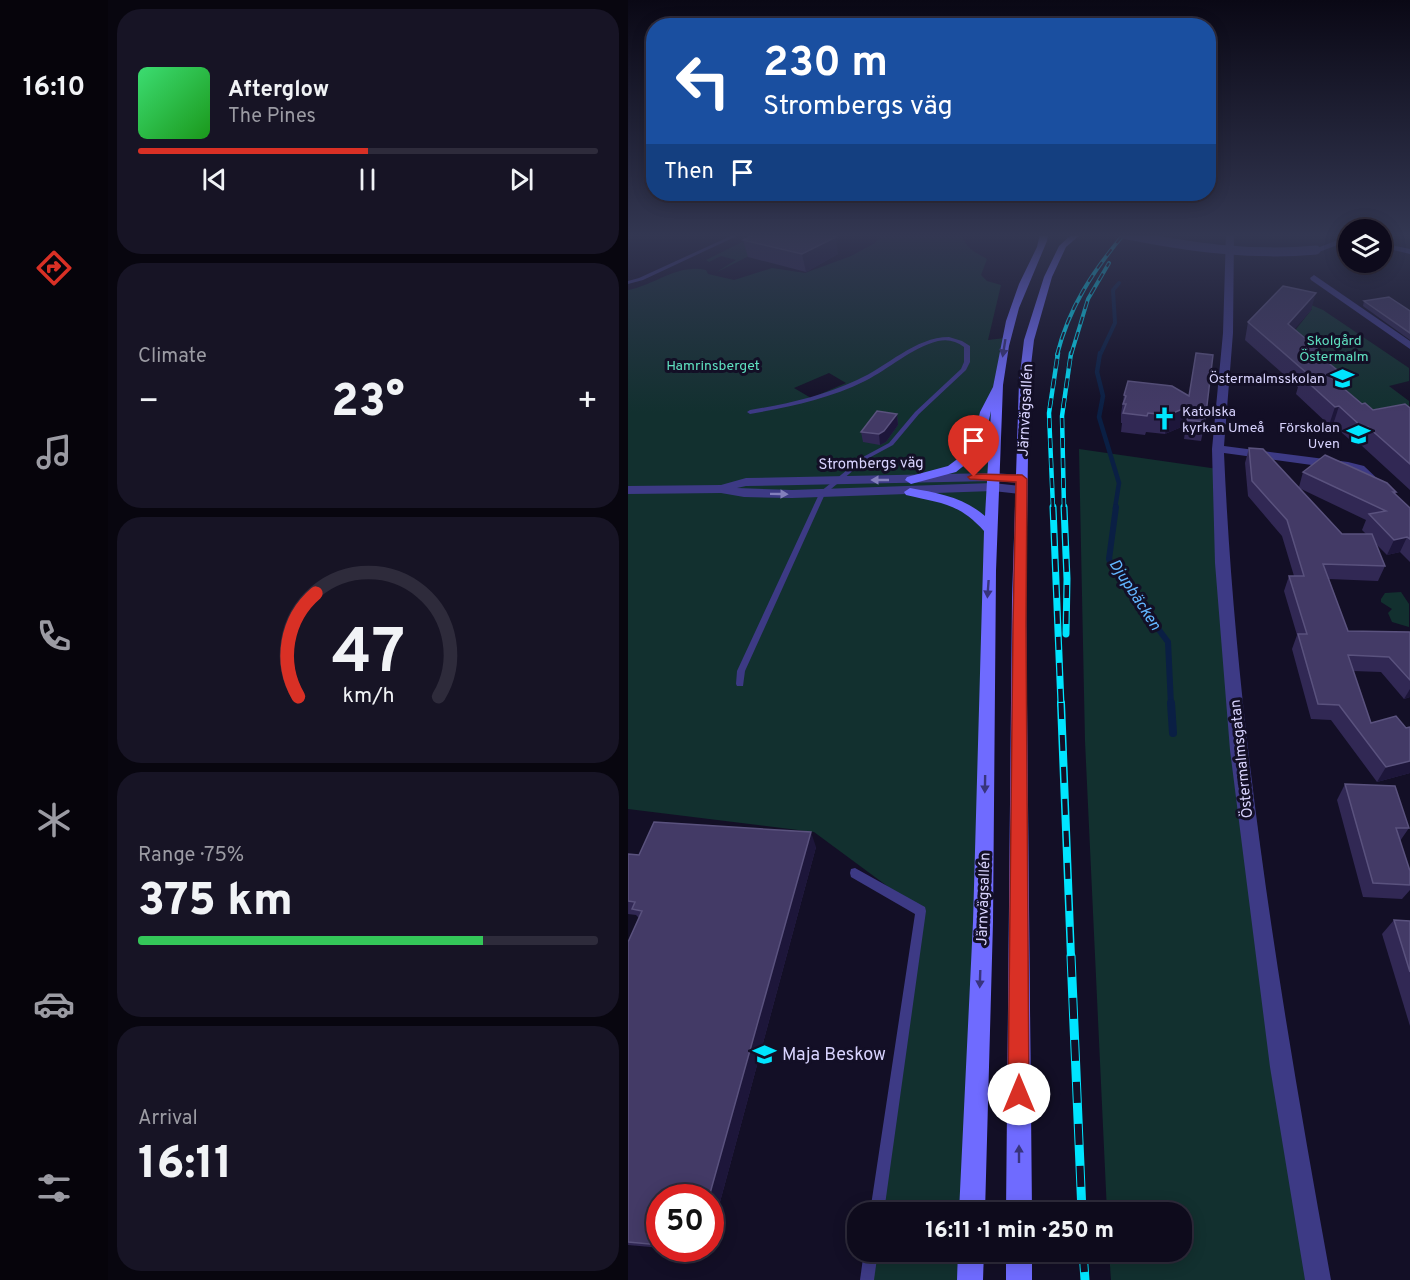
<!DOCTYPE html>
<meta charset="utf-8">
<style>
:root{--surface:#0e0b1c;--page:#171425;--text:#f1f3f6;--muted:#9b9ba3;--line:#2e2b3b;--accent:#d93025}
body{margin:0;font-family:Overpass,sans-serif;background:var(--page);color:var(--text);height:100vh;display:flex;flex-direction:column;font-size:22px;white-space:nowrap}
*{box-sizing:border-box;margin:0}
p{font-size:20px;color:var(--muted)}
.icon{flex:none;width:33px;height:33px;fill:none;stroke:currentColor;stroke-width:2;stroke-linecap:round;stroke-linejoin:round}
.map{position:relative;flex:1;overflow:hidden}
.details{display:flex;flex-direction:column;gap:9px;padding:9px;background:#08060f;width:520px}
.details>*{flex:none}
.hud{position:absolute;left:18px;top:18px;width:570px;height:183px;border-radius:24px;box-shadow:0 3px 15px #0003,0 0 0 2px var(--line);background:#1a4fa0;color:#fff;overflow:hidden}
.controls{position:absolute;left:710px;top:219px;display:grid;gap:12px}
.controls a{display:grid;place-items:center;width:54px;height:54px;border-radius:50%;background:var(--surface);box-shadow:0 3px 15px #0003,0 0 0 2px var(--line);font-size:30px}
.speed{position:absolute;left:18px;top:1184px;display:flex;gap:12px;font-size:30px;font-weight:700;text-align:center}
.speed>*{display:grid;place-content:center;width:78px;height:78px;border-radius:50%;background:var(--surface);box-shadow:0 3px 15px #0003,0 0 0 2px var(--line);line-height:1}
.speed .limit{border:9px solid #d22;background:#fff;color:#111}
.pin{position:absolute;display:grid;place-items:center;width:51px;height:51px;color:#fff;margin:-62px -26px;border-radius:50% 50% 50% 0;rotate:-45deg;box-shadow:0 0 6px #0007}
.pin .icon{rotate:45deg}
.me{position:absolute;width:66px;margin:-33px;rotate:0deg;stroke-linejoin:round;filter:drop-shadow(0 0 4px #0008)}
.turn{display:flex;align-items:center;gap:21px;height:126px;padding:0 18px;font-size:27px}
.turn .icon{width:78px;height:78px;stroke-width:2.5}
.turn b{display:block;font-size:42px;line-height:51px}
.then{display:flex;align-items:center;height:57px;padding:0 18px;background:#0003;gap:12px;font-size:22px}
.big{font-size:45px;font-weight:800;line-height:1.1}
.details .tile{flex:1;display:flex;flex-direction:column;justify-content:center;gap:9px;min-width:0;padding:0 21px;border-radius:24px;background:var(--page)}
.details .dial{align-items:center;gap:0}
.dial svg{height:156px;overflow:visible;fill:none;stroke:var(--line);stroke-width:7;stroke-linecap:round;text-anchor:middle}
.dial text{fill:var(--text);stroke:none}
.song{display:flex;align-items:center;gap:18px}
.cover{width:72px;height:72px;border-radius:9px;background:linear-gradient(135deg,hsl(140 70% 55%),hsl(120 70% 35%))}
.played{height:6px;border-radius:3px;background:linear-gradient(90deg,var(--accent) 50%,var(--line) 50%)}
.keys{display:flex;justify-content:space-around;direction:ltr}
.heat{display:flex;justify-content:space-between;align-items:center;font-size:33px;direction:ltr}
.charge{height:9px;border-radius:4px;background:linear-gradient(90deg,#34c759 75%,var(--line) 0)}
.trip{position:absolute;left:219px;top:1202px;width:345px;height:60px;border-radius:24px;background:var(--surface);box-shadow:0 3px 15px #0003,0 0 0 2px var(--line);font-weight:800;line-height:60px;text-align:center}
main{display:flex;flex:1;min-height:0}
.tab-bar{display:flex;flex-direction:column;width:108px;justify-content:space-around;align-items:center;background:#06040b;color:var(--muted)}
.tab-bar .icon{width:42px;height:42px}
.tab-bar .current{color:var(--accent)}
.tab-bar b{font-size:27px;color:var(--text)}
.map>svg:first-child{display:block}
.green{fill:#12302f;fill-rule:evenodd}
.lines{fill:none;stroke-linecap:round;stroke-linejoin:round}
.stream-far3{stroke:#0a1f44;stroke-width:4}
.stream-far2{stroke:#0a1f44;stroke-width:4.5}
.stream-far1{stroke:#0a1f44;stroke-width:6}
.stream{stroke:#0a1f44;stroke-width:8}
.service{fill:#3d3a85;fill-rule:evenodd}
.minor{fill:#3d3a85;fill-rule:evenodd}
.tertiary{fill:#3d3a85;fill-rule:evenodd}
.secondary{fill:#6f6bff;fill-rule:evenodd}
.rail-far4-casing{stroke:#00e5ff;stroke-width:4}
.rail-far3-casing{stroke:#00e5ff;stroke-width:4.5}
.rail-far2-casing{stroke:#00e5ff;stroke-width:7}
.rail-far1-casing{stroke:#00e5ff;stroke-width:8}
.rail-casing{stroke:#00e5ff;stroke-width:9}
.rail-far4{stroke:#130f26;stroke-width:2;stroke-dasharray:8;stroke-linecap:butt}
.rail-far3{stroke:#130f26;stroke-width:3;stroke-dasharray:10;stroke-linecap:butt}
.rail-far2{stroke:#130f26;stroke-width:4.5;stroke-dasharray:13;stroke-linecap:butt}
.rail-far1{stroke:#130f26;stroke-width:5;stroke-dasharray:16;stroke-linecap:butt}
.rail{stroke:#130f26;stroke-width:7;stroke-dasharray:21;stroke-linecap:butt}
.tertiary-bridge{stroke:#3d3a85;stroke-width:9}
.wall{fill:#312854;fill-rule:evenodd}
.shaded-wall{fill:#1d163a}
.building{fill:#433a66;stroke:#5a527e;stroke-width:1.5}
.oneway{fill:#38347d}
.oneway2{fill:#837fbc}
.route{fill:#d93025;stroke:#8d1f18;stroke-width:1.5}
.labels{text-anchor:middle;stroke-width:6;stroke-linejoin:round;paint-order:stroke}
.far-park-label{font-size:14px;fill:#5fe0c0;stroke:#130f26}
.far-poi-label{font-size:14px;fill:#d9d4ff;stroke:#130f26;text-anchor:end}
.street-label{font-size:15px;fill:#d9d4ff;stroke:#130f26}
.water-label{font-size:16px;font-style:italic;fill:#62b6ff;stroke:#130f26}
.near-poi-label{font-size:18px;fill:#d9d4ff;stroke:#130f26;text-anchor:start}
</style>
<main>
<nav class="tab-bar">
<b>16:10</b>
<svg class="icon current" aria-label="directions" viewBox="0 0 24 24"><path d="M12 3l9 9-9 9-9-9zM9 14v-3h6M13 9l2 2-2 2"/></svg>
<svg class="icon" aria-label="music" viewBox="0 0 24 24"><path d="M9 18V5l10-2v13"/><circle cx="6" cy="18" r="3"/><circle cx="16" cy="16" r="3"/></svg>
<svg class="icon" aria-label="phone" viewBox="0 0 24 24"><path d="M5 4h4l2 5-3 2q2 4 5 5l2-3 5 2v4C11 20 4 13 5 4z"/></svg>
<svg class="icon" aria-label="climate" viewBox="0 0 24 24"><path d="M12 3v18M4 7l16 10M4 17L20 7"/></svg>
<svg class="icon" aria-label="car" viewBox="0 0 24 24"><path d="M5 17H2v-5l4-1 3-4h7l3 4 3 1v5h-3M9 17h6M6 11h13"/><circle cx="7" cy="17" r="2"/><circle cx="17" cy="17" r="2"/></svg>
<svg class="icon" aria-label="filters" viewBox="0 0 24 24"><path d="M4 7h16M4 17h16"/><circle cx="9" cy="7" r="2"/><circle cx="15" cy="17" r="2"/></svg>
</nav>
<section class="details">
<div class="tile">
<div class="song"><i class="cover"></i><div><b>Afterglow</b><p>The Pines</p></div></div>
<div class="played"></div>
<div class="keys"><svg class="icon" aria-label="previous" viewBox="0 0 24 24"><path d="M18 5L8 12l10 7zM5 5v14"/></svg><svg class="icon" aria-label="pause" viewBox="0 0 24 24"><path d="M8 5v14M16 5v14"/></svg><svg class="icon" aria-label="next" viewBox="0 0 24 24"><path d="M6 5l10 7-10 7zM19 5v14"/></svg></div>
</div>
<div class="tile"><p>Climate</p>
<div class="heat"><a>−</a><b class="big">23°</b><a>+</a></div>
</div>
<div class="tile dial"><svg viewBox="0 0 100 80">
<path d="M14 69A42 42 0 1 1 86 69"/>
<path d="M14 69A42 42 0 0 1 23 16" stroke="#d93025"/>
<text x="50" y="56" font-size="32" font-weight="700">47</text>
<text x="50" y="72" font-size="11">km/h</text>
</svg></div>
<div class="tile"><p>Range · 75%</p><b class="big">375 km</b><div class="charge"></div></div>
<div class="tile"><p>Arrival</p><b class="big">16:11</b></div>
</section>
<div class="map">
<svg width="782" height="1280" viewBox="0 0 782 1280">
<rect width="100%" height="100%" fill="#130f26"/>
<g class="green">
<path d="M 130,234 L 157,238 L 87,273 L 108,260 L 93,256 L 81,262 L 78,260 Z"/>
<path d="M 254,234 L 334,234 C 336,247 348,253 359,259 L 353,275 L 359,281 L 373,285 L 360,340 L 377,338 L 368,420 L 344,1212 L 250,1212 L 293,911 L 186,832 L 0,809 L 0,290 C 26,285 51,263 78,270 L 80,274 L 106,280 L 144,268 L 177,273 L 223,256 L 247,243 ZM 201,373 L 218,383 L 183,398 L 166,388 Z"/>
<path d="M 662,296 L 695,310 L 781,368 L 781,381 L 761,386 L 781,401 L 781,407 L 771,409 L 739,424 L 662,337 L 684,309 L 655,302 Z"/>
<path d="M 451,449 L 590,469 L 594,563 L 690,1280 L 483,1280 L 481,1251 L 554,1251 L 554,1212 L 479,1212 L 457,741 Z"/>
<path d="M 773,592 L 781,604 L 781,627 L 764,622 L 760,613 L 764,609 L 753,602 L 753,599 L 757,593 Z"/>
<path d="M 244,1251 L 343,1251 L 342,1280 L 240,1280 Z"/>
</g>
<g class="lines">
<path class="stream-far3" d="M 472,355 L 487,323 L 485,290 L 491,283"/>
<path class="stream-far2" d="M 472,353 L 469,372 L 475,396 L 471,417 L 491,483 L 487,508"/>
<path class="stream-far1" d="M 488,507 L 481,559 L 484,567 L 540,642 L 543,705"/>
<path class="stream" d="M 543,703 L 545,733"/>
<g class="service">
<path d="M 107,234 L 111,235 L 15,280 L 0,284 L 0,281 L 11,278 Z"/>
<path d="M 321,337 L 334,341 L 342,346 L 342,362 L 338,370 L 291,414 L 265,445 L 239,459 L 197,494 L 117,671 L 115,686 L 109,686 L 108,684 L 109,671 L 192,492 L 235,457 L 261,443 L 287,412 L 333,369 L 336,362 L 336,347 C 328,341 320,339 310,341 C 283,348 261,369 237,381 C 201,399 161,407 122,414 L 119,412 L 122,410 C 159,404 195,396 229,380 C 259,367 287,337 321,337 Z"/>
<path d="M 227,868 L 297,907 L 298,911 L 256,1212 L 242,1212 L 287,914 L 223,877 L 222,873 L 223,869 Z"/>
<path d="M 236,1251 L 250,1251 L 246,1280 L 232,1280 Z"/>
</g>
<g class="minor">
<path d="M 598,234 L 606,234 L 605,333 L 596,446 L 720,462 L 736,466 L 756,485 L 754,488 L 746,488 L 728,472 L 720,470 L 596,453 C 608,732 653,1006 703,1280 L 677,1280 L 642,1067 L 602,750 L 587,563 L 584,449 L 595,333 Z"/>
<path d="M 686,275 L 782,341 L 782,349 L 683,280 L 682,278 Z"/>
</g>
<g class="tertiary">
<path d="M 720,236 L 720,241 L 691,252 L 684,250 Z"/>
<path d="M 753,243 L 782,249 L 782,254 L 753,247 Z"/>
<path d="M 365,473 L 394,475 L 400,479 L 394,483 L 365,481 L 118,486 L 109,488 L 164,490 L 365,483 L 393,486 L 399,490 L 393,494 L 365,491 L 164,498 L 116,497 L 93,493 L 0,494 L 0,486 L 93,485 L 118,478 Z"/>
</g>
<g class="secondary">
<path d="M 412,234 L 420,234 L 419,241 L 391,308 L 381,346 L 375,385 L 368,571 L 365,922 L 357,1212 L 331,1212 L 345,922 L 356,531 C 331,503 312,503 278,495 L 276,492 L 282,488 C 310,493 335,497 357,516 L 363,411 L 354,451 L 328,472 L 283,484 L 277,480 L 279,477 L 320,466 L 344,448 L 352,412 L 365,387 L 378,321 L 391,284 L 409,247 Z"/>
<path d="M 444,234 L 453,234 L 438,247 L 424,277 L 406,340 L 401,382 L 398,600 L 404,1212 L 378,1212 L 384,600 L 391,382 L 396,340 L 416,277 L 431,246 Z"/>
<path d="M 330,1251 L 356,1251 L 355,1280 L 329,1280 Z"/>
<rect x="378" y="1251" width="26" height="29"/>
</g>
<defs>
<g id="rail-far4">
<path d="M 429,355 C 441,307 465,271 496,234"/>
<path d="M 443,355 L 460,299 L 481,263"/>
</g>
<g id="rail-far3">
<path d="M 425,508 L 421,413 L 430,353"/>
<path d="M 436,508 L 434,416 L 443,353"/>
</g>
<g id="rail-far2">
<path d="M 425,507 L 433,705"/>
<path d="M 436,507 L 439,579 L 438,634"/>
</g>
<path id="rail-far1" d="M 433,703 L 443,957"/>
<g id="rail">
<path d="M 443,956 L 454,1212"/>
<path d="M 455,1251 L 457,1280"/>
</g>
</defs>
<use href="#rail-far4" class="rail-far4-casing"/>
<use href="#rail-far3" class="rail-far3-casing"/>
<use href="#rail-far2" class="rail-far2-casing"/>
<use href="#rail-far1" class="rail-far1-casing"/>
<use href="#rail" class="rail-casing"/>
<use href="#rail-far4" class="rail-far4"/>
<use href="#rail-far3" class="rail-far3"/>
<use href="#rail-far2" class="rail-far2"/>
<use href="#rail-far1" class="rail-far1"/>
<use href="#rail" class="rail"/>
<path class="tertiary-bridge" d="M 495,234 C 560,247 622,256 688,250"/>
</g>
<g class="wall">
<path d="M 115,240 L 210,254 L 178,272 L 120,257 Z"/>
<path d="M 736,301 L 782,311 L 782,340 L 735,306 Z"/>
<path d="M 683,310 L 666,329 L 702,359 L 701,363 L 711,384 L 734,404 L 745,410 L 782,408 L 782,490 L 733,445 L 729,446 L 705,425 L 701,425 L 668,394 L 670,387 L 617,340 L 620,322 Z"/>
<path d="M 496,395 L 577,422 L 573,441 L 556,439 L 558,425 L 537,434 L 518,432 L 517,435 L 493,432 L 494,423 L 493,423 L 493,414 Z"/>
<path d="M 269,414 L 270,425 L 258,442 L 252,445 L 235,442 L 233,432 Z"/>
<path d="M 621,448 L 671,487 L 675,472 L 768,492 L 767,495 L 782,508 L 782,562 L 772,552 L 759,555 L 748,544 L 757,566 L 750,581 L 701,579 L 720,631 L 782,632 L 782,697 L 776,699 L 753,672 L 725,671 L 743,723 L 778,728 L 782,727 L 782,773 L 749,782 L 703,720 L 683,719 L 664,649 L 669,635 L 656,591 L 661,576 L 666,576 L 654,536 L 620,496 L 617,463 ZM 671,488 L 738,520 L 734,530 L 738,534 L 714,534 Z"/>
<path d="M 717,784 L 781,828 L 772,841 L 782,871 L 782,890 L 774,899 L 735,897 L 709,800 Z"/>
<path d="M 188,847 L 82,1239 L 82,1197 L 32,1197 L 32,1248 L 80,1248 L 79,1252 L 0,1245 L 0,942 L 11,918 L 8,915 L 0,914 L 0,854 L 11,855 Z"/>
<path d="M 766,920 L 782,921 L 782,1026 L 754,934 Z"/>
</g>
<g class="shaded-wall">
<path d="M 208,237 L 210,254 L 178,272 L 174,254 Z"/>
<path d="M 688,293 L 683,310 L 656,341 L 660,324 Z"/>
<path d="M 714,374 L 708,392 L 701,376 Z"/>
<path d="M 562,406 L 558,425 L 537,434 L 540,415 Z"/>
<path d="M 711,406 L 705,425 L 701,425 L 707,407 Z"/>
<path d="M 269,414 L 270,425 L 258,442 L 252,445 L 251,434 Z"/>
<path d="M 740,427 L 733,445 L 729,446 L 735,428 Z"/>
<path d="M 779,537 L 772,552 L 759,555 L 766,540 Z"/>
<path d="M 782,689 L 782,697 L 776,699 Z"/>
<path d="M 782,761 L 782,773 L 749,782 L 758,767 Z"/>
<path d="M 183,832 L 188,847 L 82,1239 L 82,1197 L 81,1197 Z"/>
<path d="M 66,1248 L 80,1248 L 79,1252 Z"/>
</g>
<g class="building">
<path d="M 127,234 L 197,234 L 208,237 L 174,254 L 115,240 Z"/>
<path d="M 655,286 L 688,293 L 660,324 L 702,359 L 697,360 L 714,374 L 701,376 L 734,404 L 737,403 L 745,410 L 777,404 L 782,408 L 782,464 L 740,427 L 735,428 L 711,406 L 707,407 L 673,376 L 681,375 L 620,322 Z"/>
<path d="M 761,297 L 782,311 L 782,333 L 736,301 Z"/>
<path d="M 568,353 L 585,355 L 577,422 L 559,420 L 562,406 L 540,415 L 520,413 L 519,416 L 495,413 L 498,404 L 495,404 L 498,396 L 496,395 L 500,381 L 544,386 L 561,396 Z"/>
<path d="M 249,411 L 269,414 L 256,431 L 251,434 L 233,432 Z"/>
<path d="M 621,448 L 635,449 L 714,534 L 744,534 L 757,566 L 695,564 L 720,631 L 782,632 L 782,680 L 761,657 L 720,655 L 743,723 L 768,716 L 778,728 L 782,727 L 782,761 L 758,767 L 711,705 L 690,704 L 670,634 L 679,634 L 661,576 L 676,576 L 659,520 L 624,481 Z"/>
<path d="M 697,455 L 759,483 L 768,492 L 765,492 L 782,508 L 782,539 L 779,537 L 766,540 L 741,514 L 758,511 L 675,472 Z"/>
<path d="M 717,784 L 767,786 L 781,828 L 768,828 L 782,871 L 782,885 L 745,883 Z"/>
<path d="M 26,822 L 183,832 L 81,1197 L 32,1197 L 32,1245 L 0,1242 L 0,942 L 14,911 L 4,909 L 7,902 L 0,901 L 0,854 L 11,855 Z"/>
<path d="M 766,920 L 782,921 L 782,972 Z"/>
</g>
<defs><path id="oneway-solid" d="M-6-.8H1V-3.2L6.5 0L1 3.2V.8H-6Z" transform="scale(1.5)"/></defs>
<g class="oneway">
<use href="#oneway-solid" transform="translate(376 348) rotate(99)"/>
<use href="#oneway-solid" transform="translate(360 589) rotate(94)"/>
<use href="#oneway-solid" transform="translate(357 784) rotate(91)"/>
<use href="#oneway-solid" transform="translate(352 979) rotate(92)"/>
<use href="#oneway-solid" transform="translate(391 1154) rotate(-90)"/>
</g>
<g class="oneway2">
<use href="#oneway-solid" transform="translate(252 480) rotate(180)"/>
<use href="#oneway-solid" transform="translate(151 494) rotate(1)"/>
</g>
<linearGradient id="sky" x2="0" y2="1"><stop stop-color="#0a0815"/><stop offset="0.57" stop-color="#333752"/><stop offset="1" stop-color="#333752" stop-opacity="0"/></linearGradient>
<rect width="782" height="413" fill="url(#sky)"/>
<path class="route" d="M 346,474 L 394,475 L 399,479 L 398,624 L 401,1094 L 398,1102 L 391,1105 L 383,1102 L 380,1094 L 385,624 L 388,482 L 342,479 L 340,477 Z"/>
<defs>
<symbol id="school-bare" viewBox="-9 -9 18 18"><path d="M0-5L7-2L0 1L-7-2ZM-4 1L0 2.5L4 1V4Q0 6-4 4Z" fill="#00e5ff" stroke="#130f26" stroke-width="2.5" paint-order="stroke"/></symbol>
<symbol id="church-bare" viewBox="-9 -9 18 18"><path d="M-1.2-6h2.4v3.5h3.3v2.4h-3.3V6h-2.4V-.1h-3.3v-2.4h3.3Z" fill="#00e5ff" stroke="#130f26" stroke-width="2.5" paint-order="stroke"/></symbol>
</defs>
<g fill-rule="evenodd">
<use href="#school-bare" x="698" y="362" width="33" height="33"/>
<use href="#church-bare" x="520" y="402" width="33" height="33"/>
<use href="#school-bare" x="714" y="418" width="33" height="33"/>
<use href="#school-bare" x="120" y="1038" width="33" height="33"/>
</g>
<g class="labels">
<g class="far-park-label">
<text x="706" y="345">Skolgård<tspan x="706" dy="16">Östermalm</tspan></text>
<text x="85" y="370">Hamrinsberget</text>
</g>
<g class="far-poi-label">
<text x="697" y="383">Östermalmsskolan</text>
<text x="554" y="416" text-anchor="start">Katolska<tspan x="554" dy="16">kyrkan Umeå</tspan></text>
<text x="712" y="432">Förskolan<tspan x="712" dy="16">Uven</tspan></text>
</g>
<g class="street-label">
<text transform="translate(397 410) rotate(-87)" y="5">Järnvägsallén</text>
<text transform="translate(243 463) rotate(-1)" y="5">Strombergs väg</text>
<text transform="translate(613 759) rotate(-96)" y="5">Östermalmsgatan</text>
<text transform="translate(355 899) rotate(-88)" y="5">Järnvägsallén</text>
</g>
<g class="water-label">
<text transform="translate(508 594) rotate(57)" y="6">Djupbäcken</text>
</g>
<g class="near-poi-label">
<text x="154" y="1060">Maja Beskow</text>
</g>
</g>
</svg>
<div class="controls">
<a><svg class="icon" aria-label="layers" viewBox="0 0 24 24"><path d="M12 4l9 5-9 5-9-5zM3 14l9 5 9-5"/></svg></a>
</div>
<div class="speed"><div class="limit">50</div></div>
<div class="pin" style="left:346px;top:477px;background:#d93025"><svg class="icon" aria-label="arrive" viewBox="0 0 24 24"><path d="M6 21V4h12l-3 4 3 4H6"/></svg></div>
<svg class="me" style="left:391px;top:1094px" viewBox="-20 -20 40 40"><circle r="19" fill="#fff"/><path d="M0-13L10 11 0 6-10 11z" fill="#d93025"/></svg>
<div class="trip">16:11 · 1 min · 250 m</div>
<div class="hud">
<div class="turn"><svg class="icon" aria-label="left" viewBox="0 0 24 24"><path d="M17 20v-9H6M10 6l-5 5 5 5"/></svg><div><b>230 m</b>Strombergs väg</div></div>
<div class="then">Then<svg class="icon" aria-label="arrive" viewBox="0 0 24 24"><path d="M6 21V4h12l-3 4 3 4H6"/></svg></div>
</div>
</div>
</main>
